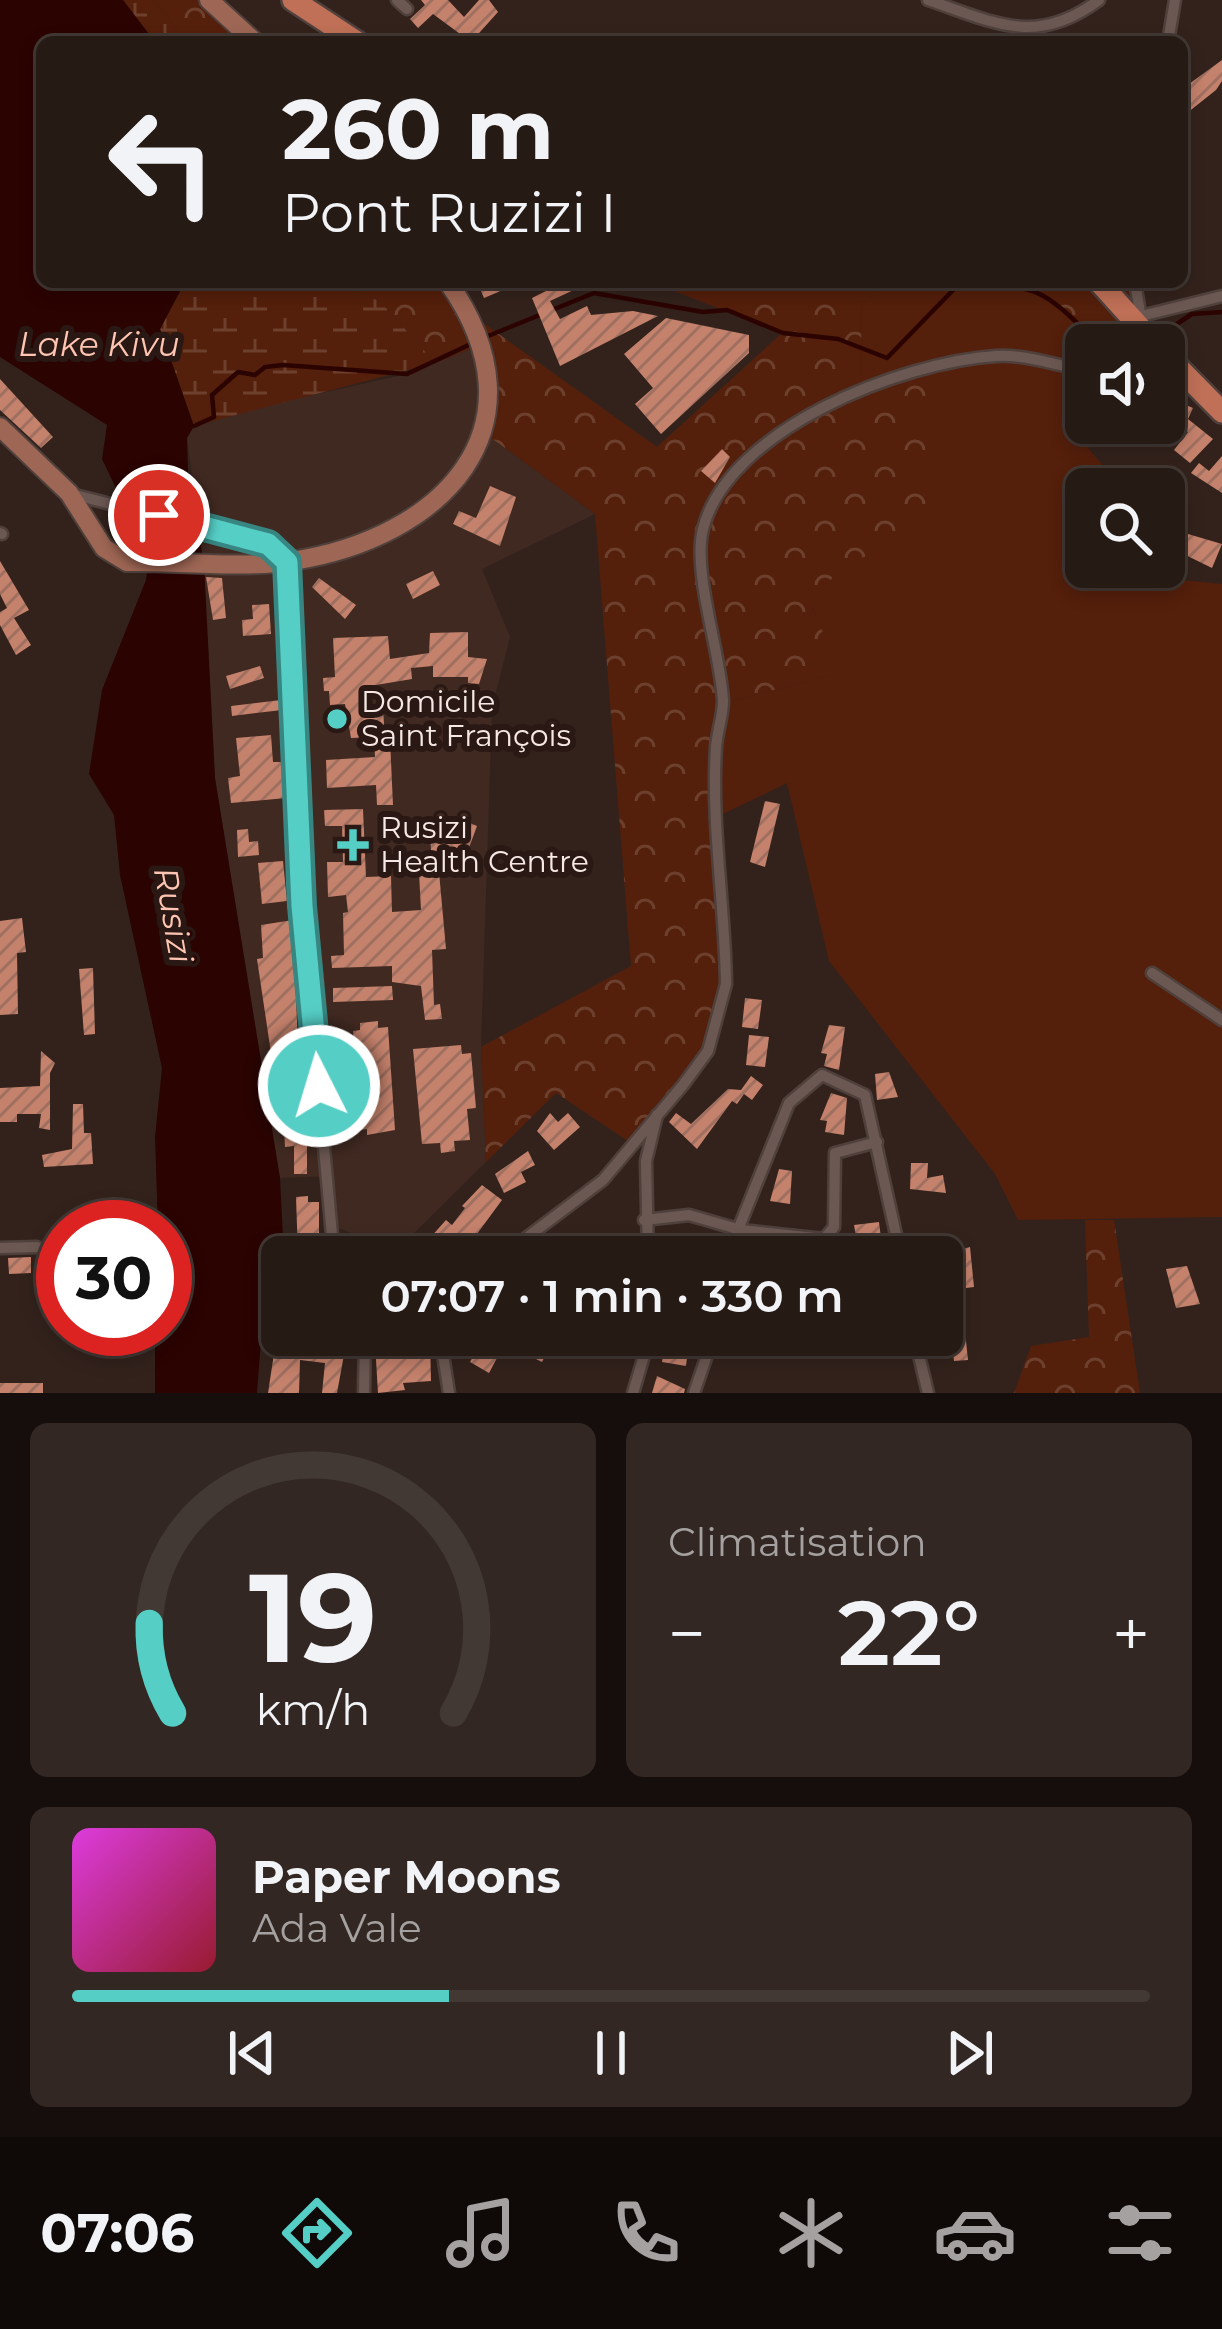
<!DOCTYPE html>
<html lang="fr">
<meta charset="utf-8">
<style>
:root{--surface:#261a15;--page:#322722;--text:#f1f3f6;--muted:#a4a1a0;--line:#423834;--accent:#55cec6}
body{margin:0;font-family:Montserrat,sans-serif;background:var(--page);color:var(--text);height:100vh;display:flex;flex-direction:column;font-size:45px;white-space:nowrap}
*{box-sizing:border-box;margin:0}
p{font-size:39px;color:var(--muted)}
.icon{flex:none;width:66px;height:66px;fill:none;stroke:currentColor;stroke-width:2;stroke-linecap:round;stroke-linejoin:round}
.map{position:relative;height:1393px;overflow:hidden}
.side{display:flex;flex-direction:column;gap:30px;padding:30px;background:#150e0c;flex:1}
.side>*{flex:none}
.hud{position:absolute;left:36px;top:36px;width:1152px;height:252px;border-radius:18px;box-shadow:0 6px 18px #0003,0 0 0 3px var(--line);background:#261a15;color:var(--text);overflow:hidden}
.controls{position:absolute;left:1065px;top:324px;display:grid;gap:24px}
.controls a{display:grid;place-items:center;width:120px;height:120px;border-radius:18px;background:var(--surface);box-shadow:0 6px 18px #0003,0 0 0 3px var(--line);font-size:60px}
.speed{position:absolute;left:36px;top:1200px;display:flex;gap:24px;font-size:60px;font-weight:700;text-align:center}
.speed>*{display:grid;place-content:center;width:156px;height:156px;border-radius:50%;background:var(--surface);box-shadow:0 6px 18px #0003,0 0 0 3px var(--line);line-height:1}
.speed .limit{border:18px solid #d22;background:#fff;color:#111}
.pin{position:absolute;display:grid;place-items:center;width:102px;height:102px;color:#fff;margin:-51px;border:6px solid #fff;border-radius:50%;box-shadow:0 3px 12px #0007}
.me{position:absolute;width:132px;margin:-66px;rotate:355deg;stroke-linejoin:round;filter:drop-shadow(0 0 9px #0008)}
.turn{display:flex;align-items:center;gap:42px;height:252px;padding:0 48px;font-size:54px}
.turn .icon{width:156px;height:156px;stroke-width:2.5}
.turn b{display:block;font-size:84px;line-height:102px}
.big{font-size:90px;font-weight:600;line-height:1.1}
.side .card{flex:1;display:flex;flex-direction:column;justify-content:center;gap:18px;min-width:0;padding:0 42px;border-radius:18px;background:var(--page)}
.side .dial{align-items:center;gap:0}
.dial svg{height:312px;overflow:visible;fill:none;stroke:var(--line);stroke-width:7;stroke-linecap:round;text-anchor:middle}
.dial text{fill:var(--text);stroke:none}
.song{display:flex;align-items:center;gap:36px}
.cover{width:144px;height:144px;border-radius:18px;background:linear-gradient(135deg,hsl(300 70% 55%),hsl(350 70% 35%))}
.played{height:12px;border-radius:6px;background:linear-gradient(90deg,var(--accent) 35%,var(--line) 35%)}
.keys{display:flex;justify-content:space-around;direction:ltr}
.heat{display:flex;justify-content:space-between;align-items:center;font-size:66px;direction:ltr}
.side .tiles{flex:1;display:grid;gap:30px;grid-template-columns:1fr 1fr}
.card:last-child{grid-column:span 2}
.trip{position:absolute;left:261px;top:1236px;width:702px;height:120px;border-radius:18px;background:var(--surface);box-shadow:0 6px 18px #0003,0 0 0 3px var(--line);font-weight:600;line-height:120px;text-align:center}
.tabs{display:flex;height:192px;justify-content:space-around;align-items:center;background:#0f0a08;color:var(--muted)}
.tabs .icon{width:84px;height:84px}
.tabs .active{color:var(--accent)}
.tabs b{font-size:54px;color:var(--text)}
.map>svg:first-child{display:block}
.built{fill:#402921}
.green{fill:#541f0b}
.forest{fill:url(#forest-crowns)}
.wetland{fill:url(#wetland-marsh)}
.water{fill:#2b0300}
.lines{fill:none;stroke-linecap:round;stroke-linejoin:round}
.stream{stroke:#2b0300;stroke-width:4.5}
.building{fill:url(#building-hatch)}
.street-casing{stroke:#4f403c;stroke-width:15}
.primary-casing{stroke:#4f403c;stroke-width:22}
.highway-casing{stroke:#4f403c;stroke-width:26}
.street{stroke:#6c5852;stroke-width:10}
.primary{stroke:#9e6654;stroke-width:18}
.highway{stroke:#bf7056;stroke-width:21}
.route-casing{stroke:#378681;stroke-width:30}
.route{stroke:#55cec6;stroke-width:21}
.poi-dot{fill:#55cec6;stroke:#291813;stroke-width:4.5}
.labels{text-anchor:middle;stroke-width:12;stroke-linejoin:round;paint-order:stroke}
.poi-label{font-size:30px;fill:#f6e9e5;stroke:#291813;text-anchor:start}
.water-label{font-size:33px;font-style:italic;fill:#ffc5b2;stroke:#291813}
</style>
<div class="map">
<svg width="1222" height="1393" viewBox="0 0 1222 1393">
<defs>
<pattern id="forest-crowns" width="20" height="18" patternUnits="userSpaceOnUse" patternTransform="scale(3)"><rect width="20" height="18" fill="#541f0b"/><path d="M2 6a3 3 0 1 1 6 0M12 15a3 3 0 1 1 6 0" fill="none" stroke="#6d402e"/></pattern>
<pattern id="wetland-marsh" width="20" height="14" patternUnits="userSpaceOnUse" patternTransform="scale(3)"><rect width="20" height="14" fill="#541f0b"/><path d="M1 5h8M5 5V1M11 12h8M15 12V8" fill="none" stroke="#6d402e"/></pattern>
<pattern id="building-hatch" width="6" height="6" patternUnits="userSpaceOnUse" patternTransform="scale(3)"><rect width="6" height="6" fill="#c4816b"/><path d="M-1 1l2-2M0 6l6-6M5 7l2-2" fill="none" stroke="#9f6f60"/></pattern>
</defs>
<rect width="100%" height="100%" fill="#33221c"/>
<path class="built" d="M 481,345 L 483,432 L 595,514 L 482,569 L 510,637 L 492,708 L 481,1047 L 486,1162 L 397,1250 L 333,1226 L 328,1176 L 280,1178 L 215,778 L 204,565 L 187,438 L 194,426 L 214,417 L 407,374 Z"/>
<path class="green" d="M 893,282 C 935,282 998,271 1036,288 C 1061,300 1081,326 1100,345 L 1086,345 L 1086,417 L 1078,436 L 1123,489 L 1086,489 L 1086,567 L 1158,567 L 1162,578 L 1222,584 L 1222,1217 L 1018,1220 L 995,1174 L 829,961 L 787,783 L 719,816 L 716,747 L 723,703 L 839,673 L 813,609 L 842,561 L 929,542 L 862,390 L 861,304 Z"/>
<g class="forest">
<path d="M 153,0 L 209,0 L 255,42 L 188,42 Z"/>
<path d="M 320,282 L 448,282 L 472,315 L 657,447 L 782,333 L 651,282 L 893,282 L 861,304 L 862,390 L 928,370 L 929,543 L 842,562 L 813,609 L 840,673 L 723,703 C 707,802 748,971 708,1051 C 691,1084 655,1115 631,1143 L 556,1093 L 486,1162 L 481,1047 L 631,966 L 595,514 L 483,432 L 481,345 L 435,363 L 380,301 Z"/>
<path d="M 1002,282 L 1135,282 L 1142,345 L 1100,345 L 1034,287 Z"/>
<path d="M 1085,1220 L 1114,1220 L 1140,1393 L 1014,1393 L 1031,1346 L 1089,1337 Z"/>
</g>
<g class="wetland">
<path d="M 123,0 L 153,0 L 188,42 L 155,42 Z"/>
<path d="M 185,282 L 320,282 L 380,301 L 435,363 L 194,426 L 160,329 Z"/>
</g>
<path class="water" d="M 0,0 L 123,0 L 155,42 L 42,42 L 42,282 L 185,282 L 160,329 L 194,426 L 187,438 L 188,471 L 204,565 L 215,778 L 280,1178 L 284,1257 L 261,1340 L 257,1393 L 155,1393 L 155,1329 L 165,1329 L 165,1227 L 158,1227 L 155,1137 L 162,1068 L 120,875 L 114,815 L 89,774 L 102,690 L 146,580 L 149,557 L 102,459 L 107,425 L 0,357 Z"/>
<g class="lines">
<g class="stream">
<path d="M 1157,337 L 1192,314 L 1222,312"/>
<path d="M 483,338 L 594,293 L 703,312 L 727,310 L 783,333 L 838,339 L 887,358 L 958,285 C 1040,283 1042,289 1100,345"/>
<path d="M 194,426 L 214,417 L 212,395 L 238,372 L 255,375 L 265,367 L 283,365 L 407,374 L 473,343"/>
</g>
</g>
<g class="building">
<path d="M 421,0 L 448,0 L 464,17 L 479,0 L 489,0 L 498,12 L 471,42 L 433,14 L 418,28 L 410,19 L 425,5 Z"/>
<path d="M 1222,60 L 1222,81 L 1216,90 L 1182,117 L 1182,75 L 1189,84 Z"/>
<path d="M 477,282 L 500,282 L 503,290 L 484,298 Z"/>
<path d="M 547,282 L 591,282 L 550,301 L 560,319 L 587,306 L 591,315 L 633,311 L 658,316 L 560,366 L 532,298 L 550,289 Z"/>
<path d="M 666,318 L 749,335 L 749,353 L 661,434 L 635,404 L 653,388 L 624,354 Z"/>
<path d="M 0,379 L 53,437 L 41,448 L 0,410 Z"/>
<path d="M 1176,401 L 1193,408 L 1188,419 L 1213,439 L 1190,463 L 1174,450 L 1188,432 L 1167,423 Z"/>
<path d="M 1098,423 L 1124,423 L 1118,442 L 1094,434 Z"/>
<path d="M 722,449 L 730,457 L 715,483 L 701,471 Z"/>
<path d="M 1222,456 L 1222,493 L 1191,473 L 1199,463 L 1209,471 Z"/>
<path d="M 1170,474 L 1182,485 L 1164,504 L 1164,489 L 1156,489 Z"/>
<path d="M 490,486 L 516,497 L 500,546 L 453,524 L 459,511 L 476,518 Z"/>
<path d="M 1171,529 L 1222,544 L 1212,568 L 1165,545 Z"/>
<path d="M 0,561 L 29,610 L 14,618 L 31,645 L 16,655 L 0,625 L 0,612 L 7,608 L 0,594 Z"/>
<path d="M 433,571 L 440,585 L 413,599 L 406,584 Z"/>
<path d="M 206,577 L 222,578 L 226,618 L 213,620 Z"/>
<path d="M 319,578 L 356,605 L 345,619 L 312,587 Z"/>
<path d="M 269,604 L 271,634 L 243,636 L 242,620 L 253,619 L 252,605 Z"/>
<path d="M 468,632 L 468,657 L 487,659 L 479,684 L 468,683 L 468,677 L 433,677 L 433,666 L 411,668 L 412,679 L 370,686 L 371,710 L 383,709 L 385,739 L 390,739 L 393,805 L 377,805 L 376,785 L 327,788 L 326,760 L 375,757 L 374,737 L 351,738 L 345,704 L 330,705 L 329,691 L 324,691 L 323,678 L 335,677 L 333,638 L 388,636 L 390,659 L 429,653 L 430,633 Z"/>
<path d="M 260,666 L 264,678 L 230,689 L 226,676 Z"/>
<path d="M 281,700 L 282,710 L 232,716 L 231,706 Z"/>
<path d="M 271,735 L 273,762 L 282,762 L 286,798 L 231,803 L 228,778 L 240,776 L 236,738 Z"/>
<path d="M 765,801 L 780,804 L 765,867 L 750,862 Z"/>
<path d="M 363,809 L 366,877 L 391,876 L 392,912 L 421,910 L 419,873 L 439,872 L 446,949 L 432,950 L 434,1005 L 440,1004 L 442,1019 L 425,1020 L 421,986 L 392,982 L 392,966 L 332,968 L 331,956 L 344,955 L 343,913 L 348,912 L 346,895 L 328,897 L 327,862 L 343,862 L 342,826 L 325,826 L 324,810 Z"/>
<path d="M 465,821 L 477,826 L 458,878 L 447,875 L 453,851 L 431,852 L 430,830 L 462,829 Z"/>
<path d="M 248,829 L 249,842 L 258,841 L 259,855 L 238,857 L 237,830 Z"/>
<path d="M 283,861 L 287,901 L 262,904 L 258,863 Z"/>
<path d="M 22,918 L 26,952 L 17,953 L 18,1014 L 0,1015 L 0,921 Z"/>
<path d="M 293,920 L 298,1047 L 271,1053 L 257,959 L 263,958 L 261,925 Z"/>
<path d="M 93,968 L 95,1034 L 84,1035 L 79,969 Z"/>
<path d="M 392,986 L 393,1000 L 333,1002 L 333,988 Z"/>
<path d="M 745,998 L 762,1000 L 758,1029 L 742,1027 Z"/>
<path d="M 378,1021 L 378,1028 L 388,1027 L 395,1130 L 367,1135 L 367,1129 L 360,1130 L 353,1031 L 360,1030 L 360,1023 Z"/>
<path d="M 829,1025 L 845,1027 L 839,1070 L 824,1066 L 827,1054 L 821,1053 Z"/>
<path d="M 749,1035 L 769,1037 L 765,1067 L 746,1065 Z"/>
<path d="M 461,1045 L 462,1054 L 471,1053 L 476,1108 L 467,1109 L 470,1140 L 454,1141 L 455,1151 L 441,1153 L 440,1143 L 422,1144 L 413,1049 Z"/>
<path d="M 41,1051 L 55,1063 L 50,1073 L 50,1130 L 39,1128 L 41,1114 L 17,1114 L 17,1122 L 0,1122 L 0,1088 L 40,1086 Z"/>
<path d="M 889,1072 L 898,1097 L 877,1100 L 875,1074 Z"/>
<path d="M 751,1076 L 763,1085 L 752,1100 L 744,1094 L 737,1104 L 732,1101 L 697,1149 L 669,1122 L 676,1113 L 691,1124 L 728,1089 L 741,1090 Z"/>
<path d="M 831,1093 L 847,1098 L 844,1135 L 825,1132 L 827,1121 L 820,1120 Z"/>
<path d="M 73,1104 L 83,1104 L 84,1133 L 91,1133 L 93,1164 L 44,1167 L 42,1155 L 72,1149 Z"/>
<path d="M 303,1105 L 314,1142 L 307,1143 L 307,1174 L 294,1174 L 294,1146 L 285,1147 L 284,1128 L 293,1128 L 290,1107 Z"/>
<path d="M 550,1113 L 558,1122 L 568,1113 L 580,1127 L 554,1150 L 537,1131 Z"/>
<path d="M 528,1151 L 535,1165 L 521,1172 L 526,1182 L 504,1193 L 495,1174 Z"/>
<path d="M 911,1163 L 928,1163 L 927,1178 L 943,1175 L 946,1193 L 910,1189 Z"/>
<path d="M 779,1169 L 792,1171 L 790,1204 L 770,1201 Z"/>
<path d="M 482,1185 L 502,1200 L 460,1257 L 413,1257 L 446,1220 L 452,1225 L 465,1208 L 462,1206 Z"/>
<path d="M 308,1196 L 308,1202 L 319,1202 L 319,1255 L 298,1255 L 296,1197 Z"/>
<path d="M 879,1222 L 881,1238 L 857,1242 L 854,1225 Z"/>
<path d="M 678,1244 L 719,1252 L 717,1257 L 676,1257 Z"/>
<path d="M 970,1247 L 974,1287 L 958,1289 L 948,1253 Z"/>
<path d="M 31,1257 L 31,1273 L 9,1274 L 8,1258 Z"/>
<path d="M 1187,1266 L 1200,1304 L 1176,1308 L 1166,1269 Z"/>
<path d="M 964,1322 L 968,1360 L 954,1361 L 949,1323 Z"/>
<path d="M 400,1335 L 430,1335 L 431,1381 L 403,1383 L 405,1390 L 378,1393 L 375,1343 L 401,1341 Z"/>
<path d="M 485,1335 L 505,1343 L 489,1373 L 470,1362 Z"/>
<path d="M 532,1335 L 555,1335 L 542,1362 L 524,1353 Z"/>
<path d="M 666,1335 L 690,1335 L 686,1366 L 662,1362 Z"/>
<path d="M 774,1335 L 804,1335 L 805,1342 L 775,1346 Z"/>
<path d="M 823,1335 L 840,1335 L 843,1353 L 826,1356 Z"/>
<path d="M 334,1343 L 346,1344 L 337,1393 L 322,1393 L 325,1363 L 300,1360 L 299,1393 L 268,1393 L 275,1347 Z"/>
<path d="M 657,1376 L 685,1389 L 684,1393 L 652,1393 Z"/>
<rect x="0" y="1383" width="43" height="10"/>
</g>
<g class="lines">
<defs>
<g id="street">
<path d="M 397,0 L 407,9"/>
<path d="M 928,0 C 996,23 1036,47 1099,0"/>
<path d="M 1168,42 L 1175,0"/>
<path d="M 1135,282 L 1140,313"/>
<path d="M 1133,318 L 1222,296"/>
<path d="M 71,494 L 269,544 L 287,562 L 302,906 L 334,1257"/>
<path d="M 0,533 L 2,534"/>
<path d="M 1152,973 L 1222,1020"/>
<path d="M 644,1220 L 689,1215 L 741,1230 L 824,1239 L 834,1227 L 835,1153 L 877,1142"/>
<path d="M 0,1248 L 37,1247"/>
<path d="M 501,1257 L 603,1180 L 683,1085 L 708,1051 L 726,984 C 725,906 711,825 716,747 C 717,732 723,716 723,701 C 721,654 692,572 703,529 C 728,429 902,362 996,356 C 1027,354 1056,366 1086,370"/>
<path d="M 648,1257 L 646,1161 L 657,1115"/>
<path d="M 727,1257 L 789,1103 L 822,1075 L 865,1095 L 901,1257"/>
<path d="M 440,1335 L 449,1393"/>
<path d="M 914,1335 L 928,1393"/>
<path d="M 364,1393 L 365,1335"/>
<path d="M 633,1393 L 650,1335"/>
<path d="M 694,1393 L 714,1335"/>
</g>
<g id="primary">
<path d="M 209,0 L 255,42"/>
<path d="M 0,427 L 69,493 L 104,548 L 127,562 C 180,561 240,569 292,561 C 442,538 550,428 448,282"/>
</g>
<g id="highway">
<path d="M 293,0 L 357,42"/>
<path d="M 1099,282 L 1156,345"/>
<path d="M 1164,353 L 1222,412"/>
</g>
</defs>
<use href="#street" class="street-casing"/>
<use href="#primary" class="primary-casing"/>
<use href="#highway" class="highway-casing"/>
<use href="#street" class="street"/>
<use href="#primary" class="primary"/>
<use href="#highway" class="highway"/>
</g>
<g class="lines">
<defs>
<path id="route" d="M 159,515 L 268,544 L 287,562 L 302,906 L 319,1086"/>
</defs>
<use href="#route" class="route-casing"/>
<use href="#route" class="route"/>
</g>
<g class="poi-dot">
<circle cx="337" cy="719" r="12"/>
<path d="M347 827h12v12h12v12h-12v12h-12v-12h-12v-12h12z"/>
</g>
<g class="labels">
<g class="poi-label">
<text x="361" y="712">Domicile<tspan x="361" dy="34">Saint François</tspan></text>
<text x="380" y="838">Rusizi<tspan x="380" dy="34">Health Centre</tspan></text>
</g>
<g class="water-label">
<text x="99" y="356">Lake Kivu</text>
<text transform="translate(174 915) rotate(80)" y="12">Rusizi</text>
</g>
</g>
</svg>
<div class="controls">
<a><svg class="icon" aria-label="sound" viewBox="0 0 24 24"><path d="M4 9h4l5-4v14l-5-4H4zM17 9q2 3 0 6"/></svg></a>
<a><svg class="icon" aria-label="search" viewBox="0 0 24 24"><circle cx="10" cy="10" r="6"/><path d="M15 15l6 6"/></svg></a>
</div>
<div class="speed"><div class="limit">30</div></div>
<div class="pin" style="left:159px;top:515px;background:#d93025"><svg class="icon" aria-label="arrive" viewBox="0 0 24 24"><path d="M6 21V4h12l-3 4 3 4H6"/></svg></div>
<svg class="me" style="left:319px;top:1086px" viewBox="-20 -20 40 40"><circle r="17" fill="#55cec6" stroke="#fff" stroke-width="3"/><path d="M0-11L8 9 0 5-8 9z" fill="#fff"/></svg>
<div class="trip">07:07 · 1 min · 330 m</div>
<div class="hud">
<div class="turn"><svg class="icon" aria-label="left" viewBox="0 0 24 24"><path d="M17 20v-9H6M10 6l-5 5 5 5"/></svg><div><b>260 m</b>Pont Ruzizi I</div></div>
</div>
</div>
<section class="side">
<div class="tiles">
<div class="card dial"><svg viewBox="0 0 100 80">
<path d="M14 69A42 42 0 1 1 86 69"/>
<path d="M14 69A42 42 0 0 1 8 46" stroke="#55cec6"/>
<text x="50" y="56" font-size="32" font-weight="700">19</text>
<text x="50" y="72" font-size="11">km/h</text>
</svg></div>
<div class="card"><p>Climatisation</p>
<div class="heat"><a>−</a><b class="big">22°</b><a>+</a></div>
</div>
<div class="card">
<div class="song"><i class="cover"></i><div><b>Paper Moons</b><p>Ada Vale</p></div></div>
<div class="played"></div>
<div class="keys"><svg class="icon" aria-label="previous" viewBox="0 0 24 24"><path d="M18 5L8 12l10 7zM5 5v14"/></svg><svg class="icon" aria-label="pause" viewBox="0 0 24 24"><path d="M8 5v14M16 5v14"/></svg><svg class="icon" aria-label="next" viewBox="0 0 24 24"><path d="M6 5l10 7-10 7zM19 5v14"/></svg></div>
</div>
</div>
</section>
<nav class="tabs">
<b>07:06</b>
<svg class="icon active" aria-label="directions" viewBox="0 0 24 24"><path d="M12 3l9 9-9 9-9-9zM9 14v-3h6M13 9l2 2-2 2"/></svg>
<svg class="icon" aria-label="music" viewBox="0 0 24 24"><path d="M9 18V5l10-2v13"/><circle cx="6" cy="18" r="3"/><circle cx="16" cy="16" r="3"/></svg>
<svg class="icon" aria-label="phone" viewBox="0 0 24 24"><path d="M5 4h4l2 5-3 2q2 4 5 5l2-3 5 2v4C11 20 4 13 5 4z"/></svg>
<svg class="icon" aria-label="climate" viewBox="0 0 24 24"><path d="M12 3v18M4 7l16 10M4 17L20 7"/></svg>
<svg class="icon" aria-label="car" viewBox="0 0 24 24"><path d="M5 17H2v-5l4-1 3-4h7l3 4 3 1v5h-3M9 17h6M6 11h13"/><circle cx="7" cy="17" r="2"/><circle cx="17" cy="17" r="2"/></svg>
<svg class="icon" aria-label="filters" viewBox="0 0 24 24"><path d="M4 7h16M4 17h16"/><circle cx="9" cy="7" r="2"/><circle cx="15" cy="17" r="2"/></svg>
</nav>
